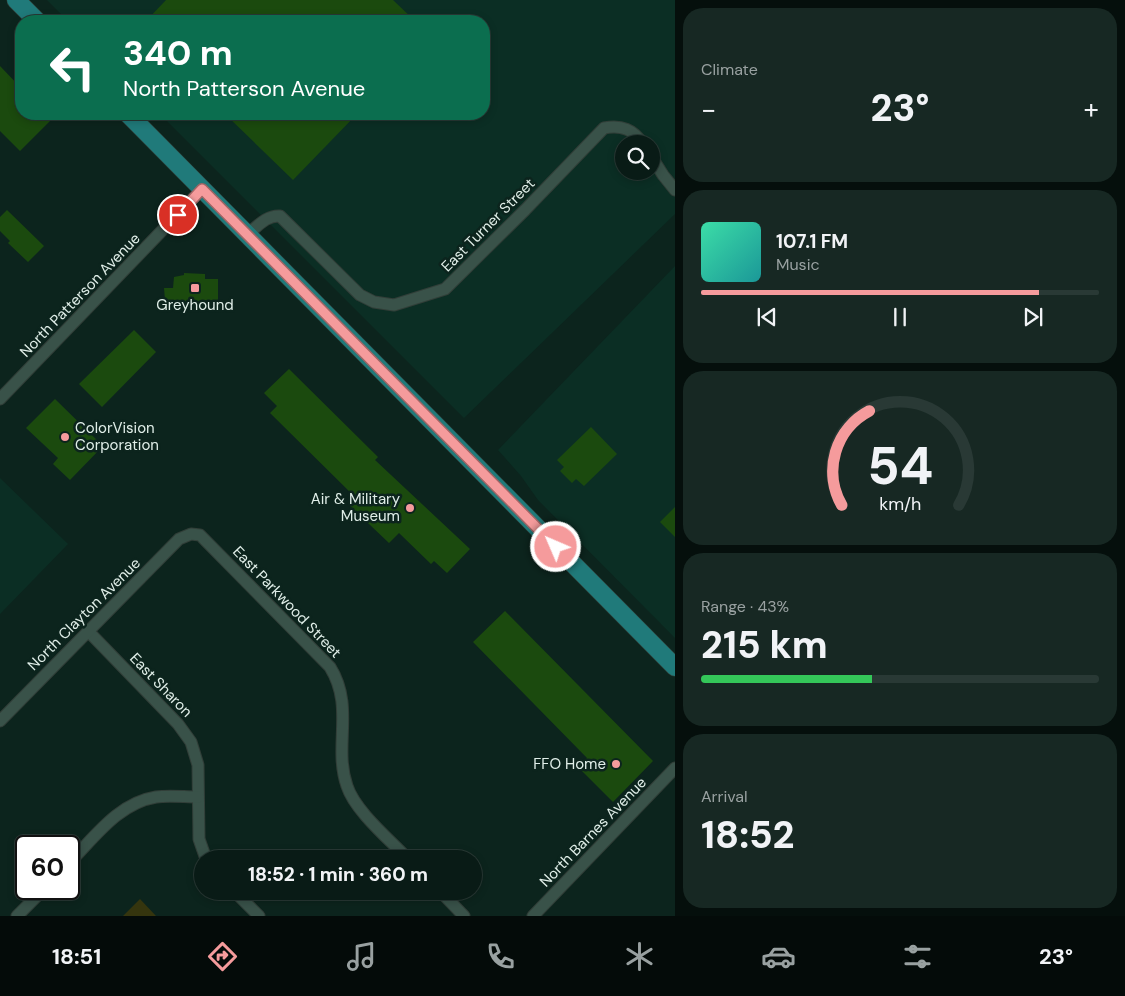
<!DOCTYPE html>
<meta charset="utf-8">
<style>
:root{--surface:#091b16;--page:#172823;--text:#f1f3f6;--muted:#99a1a1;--line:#293935;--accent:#f59b9c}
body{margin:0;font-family:"DM Sans",sans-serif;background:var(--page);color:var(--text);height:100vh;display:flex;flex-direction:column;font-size:19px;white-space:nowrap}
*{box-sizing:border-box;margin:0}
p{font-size:16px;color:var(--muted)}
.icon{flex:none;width:28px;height:28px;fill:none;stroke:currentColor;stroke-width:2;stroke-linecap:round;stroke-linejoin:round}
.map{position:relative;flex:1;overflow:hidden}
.drawer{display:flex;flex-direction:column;gap:8px;padding:8px;background:#050f0c;width:450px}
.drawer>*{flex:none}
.top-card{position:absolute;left:15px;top:15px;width:475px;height:105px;border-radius:20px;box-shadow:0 2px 8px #0003,0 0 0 1px var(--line);background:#0b6e4f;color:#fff;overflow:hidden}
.tools{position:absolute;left:615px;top:135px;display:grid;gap:10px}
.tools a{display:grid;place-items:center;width:45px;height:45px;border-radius:50%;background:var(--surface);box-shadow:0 2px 8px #0003,0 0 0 1px var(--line);font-size:25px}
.speed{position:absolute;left:15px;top:835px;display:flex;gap:10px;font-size:25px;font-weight:700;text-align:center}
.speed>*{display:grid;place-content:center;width:65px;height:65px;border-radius:50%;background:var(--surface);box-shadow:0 2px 8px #0003,0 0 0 1px var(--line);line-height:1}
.speed .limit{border:2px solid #111;border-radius:8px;background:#fff;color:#111}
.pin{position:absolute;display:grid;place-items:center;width:42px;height:42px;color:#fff;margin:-21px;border:2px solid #fff;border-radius:50%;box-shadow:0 1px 5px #0007}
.me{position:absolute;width:55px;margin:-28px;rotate:315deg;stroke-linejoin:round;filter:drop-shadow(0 0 4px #0008)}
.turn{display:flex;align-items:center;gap:18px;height:105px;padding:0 25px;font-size:22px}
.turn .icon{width:65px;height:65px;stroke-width:2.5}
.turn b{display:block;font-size:35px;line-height:42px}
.big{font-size:38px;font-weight:800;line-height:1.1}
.drawer .widget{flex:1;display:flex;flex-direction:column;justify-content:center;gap:8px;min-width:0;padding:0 18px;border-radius:20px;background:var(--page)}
.drawer .dial{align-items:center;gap:0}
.dial svg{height:130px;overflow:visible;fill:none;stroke:var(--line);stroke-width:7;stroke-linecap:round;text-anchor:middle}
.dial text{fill:var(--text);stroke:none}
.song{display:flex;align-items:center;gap:15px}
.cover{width:60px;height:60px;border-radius:8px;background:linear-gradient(135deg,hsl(160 70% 55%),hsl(180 70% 35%))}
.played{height:5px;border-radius:2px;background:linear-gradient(90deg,var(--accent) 85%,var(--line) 85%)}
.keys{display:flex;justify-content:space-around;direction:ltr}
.heat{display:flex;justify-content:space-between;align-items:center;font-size:28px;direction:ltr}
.charge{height:8px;border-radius:4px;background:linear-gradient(90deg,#34c759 43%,var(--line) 0)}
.trip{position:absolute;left:194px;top:850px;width:288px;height:50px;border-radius:25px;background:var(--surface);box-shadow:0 2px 8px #0003,0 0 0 1px var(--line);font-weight:800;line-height:50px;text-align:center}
.tab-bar{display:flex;height:80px;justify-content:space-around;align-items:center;background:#040b09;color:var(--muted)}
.tab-bar .icon{width:35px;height:35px}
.tab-bar .active{color:var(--accent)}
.tab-bar b{font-size:22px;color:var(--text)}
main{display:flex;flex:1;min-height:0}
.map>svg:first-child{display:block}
.built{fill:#0b2e24;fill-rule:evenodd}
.green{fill:#35350e}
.building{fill:#1b4a0e}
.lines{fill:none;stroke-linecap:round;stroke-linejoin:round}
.minor-casing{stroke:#313e38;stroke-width:13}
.primary-casing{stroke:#313e38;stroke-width:19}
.minor{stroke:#395249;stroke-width:11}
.primary{stroke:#207a7a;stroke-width:18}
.route-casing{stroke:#9f6565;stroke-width:12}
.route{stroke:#f59b9c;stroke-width:9}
.poi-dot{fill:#f59b9c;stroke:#0c241d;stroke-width:2}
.labels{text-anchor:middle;stroke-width:5;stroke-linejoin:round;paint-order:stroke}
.street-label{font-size:15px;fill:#e0eee8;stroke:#0c241d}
.poi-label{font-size:15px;fill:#e0eee8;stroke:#0c241d;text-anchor:end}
</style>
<main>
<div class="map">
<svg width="675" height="916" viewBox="0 0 675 916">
<rect width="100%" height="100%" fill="#0c241d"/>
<g class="built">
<path d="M 47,0 L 675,0 L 675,214 L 464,418 L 160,114 L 484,114 L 484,21 L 68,21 ZM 624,144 L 651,144 L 651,171 L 624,171 Z"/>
<path d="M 675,266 L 675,638 L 538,500 L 521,476 L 498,450 Z"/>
<path d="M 0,478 L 68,544 L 0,614 Z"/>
</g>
<path class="green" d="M 140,899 L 156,916 L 123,916 Z"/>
<g class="building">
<path d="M 166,0 L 393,0 L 415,21 L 146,21 Z"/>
<path d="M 0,66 L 21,88 L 21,114 L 47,114 L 52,119 L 20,151 L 0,131 Z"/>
<path d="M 225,114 L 357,114 L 293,180 Z"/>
<path d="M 7,210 L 44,246 L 28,262 L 8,243 L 10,241 L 0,231 L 0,217 Z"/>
<path d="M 184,273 L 205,274 L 205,279 L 218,279 L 218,303 L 181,303 L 177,300 L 165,300 L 164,288 L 173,288 L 174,277 L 184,275 Z"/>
<path d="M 134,330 L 156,352 L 102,407 L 79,384 Z"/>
<path d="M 289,369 L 378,457 L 375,460 L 470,549 L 447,573 L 434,561 L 431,564 L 399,533 L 389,543 L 349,505 L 356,498 L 270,413 L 277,406 L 264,393 Z"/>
<path d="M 55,399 L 103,446 L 70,480 L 53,464 L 58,458 L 26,428 Z"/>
<path d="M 591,427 L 617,454 L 584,486 L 576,479 L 572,483 L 560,471 L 564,467 L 557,460 Z"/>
<path d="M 675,507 L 675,537 L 660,522 Z"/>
<path d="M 505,611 L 653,761 L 613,802 L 578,767 L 587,758 L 473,642 Z"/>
</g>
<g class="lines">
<defs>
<g id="minor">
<path d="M 651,156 L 663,175 L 675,190"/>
<path d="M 247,235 C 257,227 266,215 280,216 L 360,295 L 374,302 L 394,305 L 445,289 L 525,210 L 604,128 C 622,125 633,129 643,144"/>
<path d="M 0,399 L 202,189"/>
<path d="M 88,631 L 178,724 L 191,742 L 198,765 L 199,839 L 206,859"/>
<path d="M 0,721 L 179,539 L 191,534 L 200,535 L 330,667 C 355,707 333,746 347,786 C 355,811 390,840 408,859"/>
<path d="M 69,863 C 94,838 118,803 156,797 C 169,795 184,797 198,797"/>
<path d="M 234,891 L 259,916"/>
<path d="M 440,891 L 464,916"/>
<path d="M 17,916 L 44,889"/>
<path d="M 533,916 L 675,768"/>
</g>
<g id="primary">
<path d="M 16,0 L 37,21"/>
<path d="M 128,114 L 675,667"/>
</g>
</defs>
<use href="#minor" class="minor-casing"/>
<use href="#primary" class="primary-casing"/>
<use href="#minor" class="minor"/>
<use href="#primary" class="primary"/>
</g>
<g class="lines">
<defs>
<path id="route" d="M 178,215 L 202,189 L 556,547"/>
</defs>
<use href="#route" class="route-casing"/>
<use href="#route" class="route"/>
</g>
<g class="poi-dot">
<rect x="190" y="283" width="10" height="10" rx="2.5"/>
<circle cx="65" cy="437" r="5"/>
<circle cx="410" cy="508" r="5"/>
<circle cx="616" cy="764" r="5"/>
</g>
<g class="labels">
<g class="street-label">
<text transform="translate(488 225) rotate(-45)" y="5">East Turner Street</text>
<text transform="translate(80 295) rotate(-46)" y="5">North Patterson Avenue</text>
<text transform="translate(287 602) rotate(46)" y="5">East Parkwood Street</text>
<text transform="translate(84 614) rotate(-45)" y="5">North Clayton Avenue</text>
<text transform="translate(161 685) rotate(46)" y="5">East Sharon</text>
<text transform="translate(593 832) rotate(-46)" y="5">North Barnes Avenue</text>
</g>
<g class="poi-label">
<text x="195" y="310" text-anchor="middle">Greyhound</text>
<text x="75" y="433" text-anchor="start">ColorVision<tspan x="75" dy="17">Corporation</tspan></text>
<text x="400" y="504">Air &amp; Military<tspan x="400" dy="17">Museum</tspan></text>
<text x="606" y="769">FFO Home</text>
</g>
</g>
</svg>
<div class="tools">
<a><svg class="icon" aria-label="search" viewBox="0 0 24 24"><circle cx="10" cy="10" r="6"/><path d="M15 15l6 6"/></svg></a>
</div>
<div class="speed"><div class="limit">60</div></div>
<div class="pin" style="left:178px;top:215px;background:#d93025"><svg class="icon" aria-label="arrive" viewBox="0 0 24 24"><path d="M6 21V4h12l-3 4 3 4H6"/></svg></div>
<svg class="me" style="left:556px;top:547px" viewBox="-20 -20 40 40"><circle r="17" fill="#f59b9c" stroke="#fff" stroke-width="3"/><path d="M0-11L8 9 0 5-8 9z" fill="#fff"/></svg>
<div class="trip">18:52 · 1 min · 360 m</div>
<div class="top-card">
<div class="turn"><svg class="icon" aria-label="left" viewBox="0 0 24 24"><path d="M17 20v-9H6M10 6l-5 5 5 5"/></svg><div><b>340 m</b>North Patterson Avenue</div></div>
</div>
</div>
<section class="drawer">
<div class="widget"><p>Climate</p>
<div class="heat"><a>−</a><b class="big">23°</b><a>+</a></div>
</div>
<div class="widget">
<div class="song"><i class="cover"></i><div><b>107.1 FM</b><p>Music</p></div></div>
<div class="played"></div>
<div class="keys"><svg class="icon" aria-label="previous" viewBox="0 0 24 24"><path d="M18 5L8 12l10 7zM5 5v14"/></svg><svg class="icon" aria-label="pause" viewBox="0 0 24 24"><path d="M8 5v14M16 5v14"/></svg><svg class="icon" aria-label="next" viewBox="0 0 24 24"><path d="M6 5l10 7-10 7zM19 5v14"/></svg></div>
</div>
<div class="widget dial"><svg viewBox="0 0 100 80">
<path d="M14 69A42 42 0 1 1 86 69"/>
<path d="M14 69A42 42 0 0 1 31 11" stroke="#f59b9c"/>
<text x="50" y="56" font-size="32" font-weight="700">54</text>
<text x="50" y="72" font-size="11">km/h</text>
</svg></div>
<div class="widget"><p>Range · 43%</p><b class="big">215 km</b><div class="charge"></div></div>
<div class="widget"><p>Arrival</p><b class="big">18:52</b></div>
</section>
</main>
<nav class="tab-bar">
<b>18:51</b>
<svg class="icon active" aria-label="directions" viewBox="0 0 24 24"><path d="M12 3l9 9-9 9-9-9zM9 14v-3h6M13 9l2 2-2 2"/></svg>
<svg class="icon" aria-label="music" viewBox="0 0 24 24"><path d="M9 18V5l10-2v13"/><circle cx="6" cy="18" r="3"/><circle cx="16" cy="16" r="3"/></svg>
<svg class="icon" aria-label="phone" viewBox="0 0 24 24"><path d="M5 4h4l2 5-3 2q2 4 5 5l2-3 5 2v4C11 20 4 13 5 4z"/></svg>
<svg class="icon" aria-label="climate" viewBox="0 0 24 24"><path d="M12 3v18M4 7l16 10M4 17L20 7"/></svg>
<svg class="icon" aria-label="car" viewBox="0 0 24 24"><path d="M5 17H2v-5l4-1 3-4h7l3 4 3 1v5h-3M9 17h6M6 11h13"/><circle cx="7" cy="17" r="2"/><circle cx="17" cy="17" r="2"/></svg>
<svg class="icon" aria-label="filters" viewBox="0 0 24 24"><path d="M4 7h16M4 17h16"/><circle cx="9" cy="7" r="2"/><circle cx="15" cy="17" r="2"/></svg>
<b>23°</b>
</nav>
